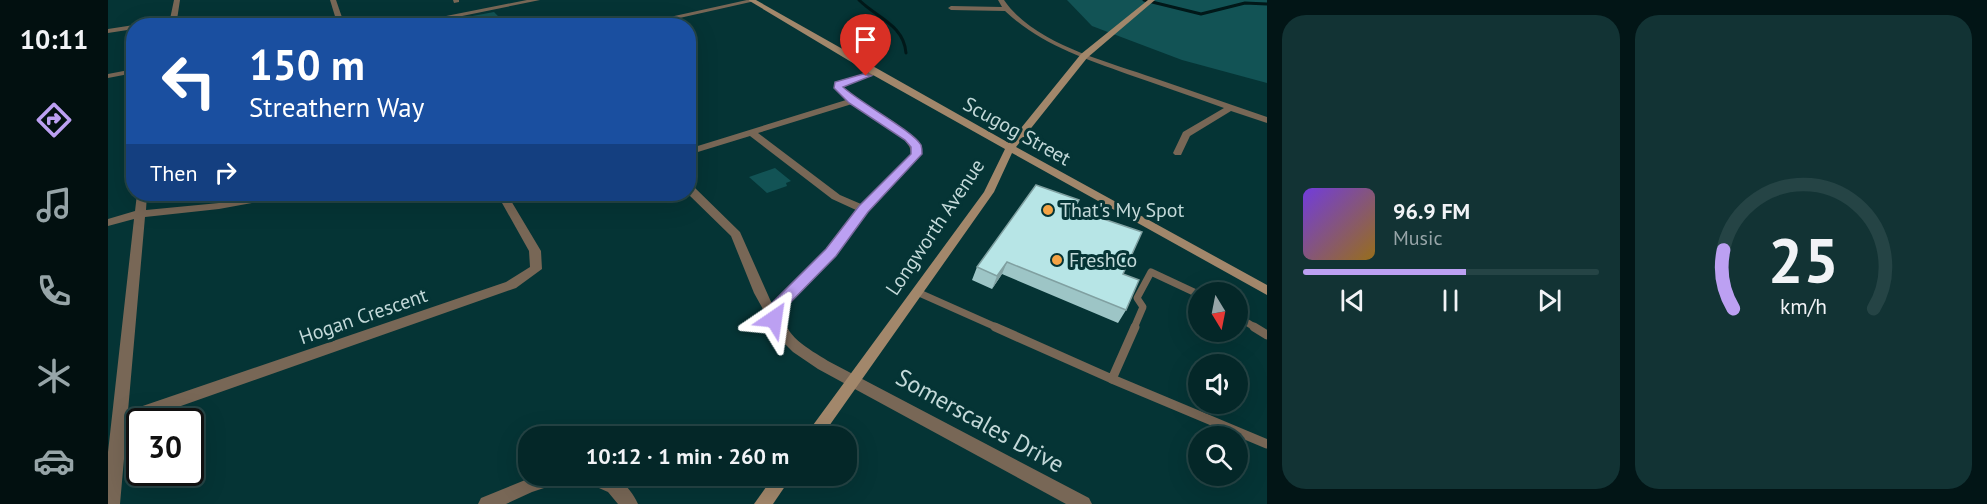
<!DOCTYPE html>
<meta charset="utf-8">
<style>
:root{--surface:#042728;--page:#123334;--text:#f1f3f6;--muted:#97a5a8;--line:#254445;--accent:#bca0f2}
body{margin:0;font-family:"PT Sans",sans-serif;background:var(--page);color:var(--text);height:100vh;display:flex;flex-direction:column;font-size:22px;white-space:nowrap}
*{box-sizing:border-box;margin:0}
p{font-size:20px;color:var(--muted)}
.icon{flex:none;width:33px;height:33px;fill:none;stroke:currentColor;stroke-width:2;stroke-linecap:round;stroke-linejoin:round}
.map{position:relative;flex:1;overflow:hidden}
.sheet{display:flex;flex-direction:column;gap:15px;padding:15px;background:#021516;width:720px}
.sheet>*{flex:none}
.guide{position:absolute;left:18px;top:18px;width:570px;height:183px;border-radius:24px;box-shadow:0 6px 24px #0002,0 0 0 2px var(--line);background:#1a4fa0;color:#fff;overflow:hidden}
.needle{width:39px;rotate:170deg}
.fabs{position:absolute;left:1080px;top:282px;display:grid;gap:12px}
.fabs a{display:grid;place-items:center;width:60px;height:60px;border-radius:50%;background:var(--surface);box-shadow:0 6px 24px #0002,0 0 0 2px var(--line);font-size:30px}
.speed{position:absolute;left:18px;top:408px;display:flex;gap:12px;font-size:30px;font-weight:700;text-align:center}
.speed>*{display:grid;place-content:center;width:78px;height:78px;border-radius:50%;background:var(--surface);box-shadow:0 6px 24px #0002,0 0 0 2px var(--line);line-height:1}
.speed .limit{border:3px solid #111;border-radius:9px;background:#fff;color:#111}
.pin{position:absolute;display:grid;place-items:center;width:51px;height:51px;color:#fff;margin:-62px -26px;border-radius:50% 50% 50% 0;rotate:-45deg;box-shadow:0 0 6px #0007}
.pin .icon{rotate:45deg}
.me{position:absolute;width:66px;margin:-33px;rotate:32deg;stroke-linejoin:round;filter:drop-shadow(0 0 4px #0008)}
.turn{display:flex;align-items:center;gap:21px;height:126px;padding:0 24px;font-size:27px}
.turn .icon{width:78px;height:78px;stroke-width:2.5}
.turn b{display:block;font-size:42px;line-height:51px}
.then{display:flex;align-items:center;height:57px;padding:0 24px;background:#0003;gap:12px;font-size:22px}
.sheet .widget{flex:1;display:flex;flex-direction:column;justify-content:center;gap:9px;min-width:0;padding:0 21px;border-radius:24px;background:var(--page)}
.sheet .dial{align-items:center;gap:0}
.dial svg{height:156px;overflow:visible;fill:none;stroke:var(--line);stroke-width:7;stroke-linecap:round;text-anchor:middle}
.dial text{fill:var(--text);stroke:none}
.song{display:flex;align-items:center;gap:18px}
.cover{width:72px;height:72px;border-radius:9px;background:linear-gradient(135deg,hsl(260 70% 55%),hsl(40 70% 35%))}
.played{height:6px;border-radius:3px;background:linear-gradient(90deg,var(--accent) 55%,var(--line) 55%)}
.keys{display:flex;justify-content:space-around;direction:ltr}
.sheet .tiles{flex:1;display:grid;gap:15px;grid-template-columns:repeat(2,1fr)}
.trip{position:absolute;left:410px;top:426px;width:339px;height:60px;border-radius:24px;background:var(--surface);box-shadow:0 6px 24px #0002,0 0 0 2px var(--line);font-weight:700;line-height:60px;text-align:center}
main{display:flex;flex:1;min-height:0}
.tab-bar{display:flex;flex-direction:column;width:108px;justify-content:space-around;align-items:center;background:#021010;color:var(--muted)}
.tab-bar .icon{width:42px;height:42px}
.tab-bar .on{color:var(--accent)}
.tab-bar b{font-size:27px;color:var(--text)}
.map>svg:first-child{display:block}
.green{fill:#125355}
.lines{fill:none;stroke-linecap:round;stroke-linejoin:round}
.stream{stroke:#011819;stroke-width:3}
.lane-far1{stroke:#786756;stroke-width:7}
.lane{stroke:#786756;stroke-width:9}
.street{fill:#786756;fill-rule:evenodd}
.secondary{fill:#a2876b;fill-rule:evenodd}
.wall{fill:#9dc5c6}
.shaded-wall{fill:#80a0a1}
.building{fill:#b7e5e6;stroke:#80a0a1;stroke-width:1.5}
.route{fill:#bca0f2;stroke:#7a689d;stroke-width:1.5}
.poi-dot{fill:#f5a345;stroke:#053435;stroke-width:2}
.labels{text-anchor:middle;stroke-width:6;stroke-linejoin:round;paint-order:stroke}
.street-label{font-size:20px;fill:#c3d9d9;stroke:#053435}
.poi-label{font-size:20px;fill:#c3d9d9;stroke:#053435;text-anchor:start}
.near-street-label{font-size:24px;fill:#c3d9d9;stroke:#053435}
</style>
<main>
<nav class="tab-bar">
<b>10:11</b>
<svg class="icon on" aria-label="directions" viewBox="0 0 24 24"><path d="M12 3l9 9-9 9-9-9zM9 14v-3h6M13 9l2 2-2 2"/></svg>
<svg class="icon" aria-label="music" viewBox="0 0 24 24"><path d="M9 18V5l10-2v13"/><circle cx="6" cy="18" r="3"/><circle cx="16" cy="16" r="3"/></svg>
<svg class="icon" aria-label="phone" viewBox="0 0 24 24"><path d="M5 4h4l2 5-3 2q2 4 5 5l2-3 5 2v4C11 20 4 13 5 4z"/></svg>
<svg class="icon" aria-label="climate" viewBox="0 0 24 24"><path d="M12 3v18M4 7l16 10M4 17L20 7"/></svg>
<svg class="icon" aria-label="car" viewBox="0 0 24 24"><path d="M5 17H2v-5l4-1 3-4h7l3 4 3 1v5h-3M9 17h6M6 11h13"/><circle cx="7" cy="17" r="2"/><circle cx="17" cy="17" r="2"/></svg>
</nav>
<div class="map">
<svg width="1159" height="504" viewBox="0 0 1159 504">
<rect width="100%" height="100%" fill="#053435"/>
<g class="green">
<path d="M 959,0 L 1159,0 L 1159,83 L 1074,60 L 984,26 Z"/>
<path d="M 386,12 L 398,24 L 420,20 L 425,25 L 316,25 Z"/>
<path d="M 667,168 L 683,181 L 678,183 L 679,186 L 659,193 L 641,177 Z"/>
</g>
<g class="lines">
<g class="stream">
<path d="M 751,0 C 769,18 796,25 798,53"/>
<path d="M 1036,0 L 1093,14 L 1137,3 L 1159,4"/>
</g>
<g class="lane-far1">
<path d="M 809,292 L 890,328"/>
<path d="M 1130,317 L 1148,328"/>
<path d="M 1026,328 L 1035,307 L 1029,298 L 1043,272 L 1090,294"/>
</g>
<g class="lane">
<path d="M 887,327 L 1004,379 L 1027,327"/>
<path d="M 1146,327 L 1159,335"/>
<path d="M 1004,379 L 1159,444"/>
</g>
<g class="street">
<path d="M 66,0 L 72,0 L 68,26 L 61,26 L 61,24 L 32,26 L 62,19 Z"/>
<path d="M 222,0 L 228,0 L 237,26 L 230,26 Z"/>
<path d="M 345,0 L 351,0 L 351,2 L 346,3 Z"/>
<path d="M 419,0 L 432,0 L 305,26 L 288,26 Z"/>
<path d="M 639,0 L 647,1 L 536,26 L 521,26 Z"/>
<path d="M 890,0 L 896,0 C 926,44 998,61 1046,78 C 1084,91 1121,104 1159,117 L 1159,123 L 1123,111 L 1082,136 L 1073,155 L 1067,155 L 1065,153 L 1075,132 L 1116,108 C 1083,96 1051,85 1019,74 C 975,58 932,44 897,11 L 843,10 L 840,8 L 843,6 L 894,7 Z"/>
<path d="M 26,25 L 28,26 L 26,26 L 26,29 L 0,33 L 0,29 Z"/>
<path d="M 26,69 L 26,73 L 0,78 L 0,74 Z"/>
<path d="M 765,71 L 772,73 L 735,86 L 734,88 C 758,111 801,120 814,154 L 759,211 L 727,256 L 675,309 C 674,336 700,348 720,361 L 981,498 L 984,504 L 958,504 L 710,369 L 685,352 L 671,338 L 646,293 L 623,236 L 580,194 L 580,184 L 584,185 L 632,232 L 664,304 L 719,250 L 748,210 L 724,199 L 642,136 L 580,155 L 580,149 L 738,100 L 726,88 L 728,82 ZM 744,104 L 795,138 L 801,146 L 804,154 L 753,204 L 732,195 L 650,133 Z"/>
<path d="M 29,194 L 39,194 L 38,210 L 111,203 L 161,194 L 181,194 L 176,197 L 111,209 L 37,217 L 20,411 L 398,282 L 422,267 L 421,251 L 389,194 L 399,194 L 433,251 L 434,269 L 408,288 L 19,425 L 12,504 L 0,504 L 0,452 L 26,219 L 0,226 L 0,219 L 27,211 Z"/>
<path d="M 427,476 L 459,476 L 457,481 L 424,492 L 398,504 L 370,504 L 373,498 Z"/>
<path d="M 473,476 C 499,473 518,477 530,504 L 510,504 L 500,492 L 475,481 Z"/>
</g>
<g class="secondary">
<path d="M 640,0 L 648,0 L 901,143 L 973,54 L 1040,0 L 1047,0 L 979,58 L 908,147 L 1159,285 L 1159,295 L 904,153 L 886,192 L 714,436 L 697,436 L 876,192 L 897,149 L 765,75 Z"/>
<path d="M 666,476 L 684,476 L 665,504 L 646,504 Z"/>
</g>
</g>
<path class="wall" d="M 967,209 L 1018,310 L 1010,323 L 894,274 L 884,289 L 864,280 L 869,267 Z"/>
<path class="shaded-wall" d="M 899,262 L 894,274 L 884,289 L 889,276 Z"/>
<path class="building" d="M 928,185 L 971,200 L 966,209 L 1034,232 L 1015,274 L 1031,280 L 1018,310 L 899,262 L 889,276 L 869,267 Z"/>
<path class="route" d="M 755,74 L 763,76 L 735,87 C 751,102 805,131 813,145 C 814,148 814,151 814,154 L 760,212 L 728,256 L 675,310 L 671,323 L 660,323 L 658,319 L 663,304 L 718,249 L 751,206 L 803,154 L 803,147 L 797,140 L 741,103 L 726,88 L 727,82 Z"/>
<g class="poi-dot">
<circle cx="940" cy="210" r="6"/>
<circle cx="949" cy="260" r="6"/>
</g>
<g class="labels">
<g class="street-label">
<text transform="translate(909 131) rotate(29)" y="7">Scugog Street</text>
<text transform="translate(827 227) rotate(-56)" y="7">Longworth Avenue</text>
<text transform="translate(255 316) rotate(-19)" y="7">Hogan Crescent</text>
</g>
<g class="poi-label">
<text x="952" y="217">That's My Spot</text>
<text x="961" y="267">FreshCo</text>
</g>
<g class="near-street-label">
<text transform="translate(872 421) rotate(29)" y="8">Somerscales Drive</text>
</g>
</g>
</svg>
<div class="fabs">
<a><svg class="needle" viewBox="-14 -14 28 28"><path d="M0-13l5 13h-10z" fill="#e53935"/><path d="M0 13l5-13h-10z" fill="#97a5a8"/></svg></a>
<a><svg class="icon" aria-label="sound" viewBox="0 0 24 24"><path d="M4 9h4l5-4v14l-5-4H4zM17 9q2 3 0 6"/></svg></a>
<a><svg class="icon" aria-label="search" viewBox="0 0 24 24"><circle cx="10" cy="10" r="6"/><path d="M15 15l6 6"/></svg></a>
</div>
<div class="speed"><div class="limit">30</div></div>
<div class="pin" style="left:758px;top:76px;background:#d93025"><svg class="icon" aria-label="arrive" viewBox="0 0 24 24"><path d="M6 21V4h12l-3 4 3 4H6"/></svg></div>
<svg class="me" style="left:666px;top:319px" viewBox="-20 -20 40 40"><path d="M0-17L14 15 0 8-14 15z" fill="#bca0f2" stroke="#fff" stroke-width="4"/></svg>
<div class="trip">10:12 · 1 min · 260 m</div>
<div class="guide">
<div class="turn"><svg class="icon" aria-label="left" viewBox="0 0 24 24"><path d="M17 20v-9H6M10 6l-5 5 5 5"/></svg><div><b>150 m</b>Streathern Way</div></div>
<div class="then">Then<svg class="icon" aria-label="right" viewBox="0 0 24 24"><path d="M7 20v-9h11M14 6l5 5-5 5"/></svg></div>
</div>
</div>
<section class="sheet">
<div class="tiles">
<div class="widget">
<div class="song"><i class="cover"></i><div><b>96.9 FM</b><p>Music</p></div></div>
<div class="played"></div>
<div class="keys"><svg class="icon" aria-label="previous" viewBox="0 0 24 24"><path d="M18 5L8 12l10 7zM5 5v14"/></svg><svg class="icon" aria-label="pause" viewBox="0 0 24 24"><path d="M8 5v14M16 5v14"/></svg><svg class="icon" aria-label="next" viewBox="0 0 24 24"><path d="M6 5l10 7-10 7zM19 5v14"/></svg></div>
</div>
<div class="widget dial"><svg viewBox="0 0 100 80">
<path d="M14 69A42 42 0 1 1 86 69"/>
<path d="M14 69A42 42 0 0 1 9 39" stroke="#bca0f2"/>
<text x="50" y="56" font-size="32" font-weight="700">25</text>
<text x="50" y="72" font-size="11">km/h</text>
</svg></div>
</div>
</section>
</main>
